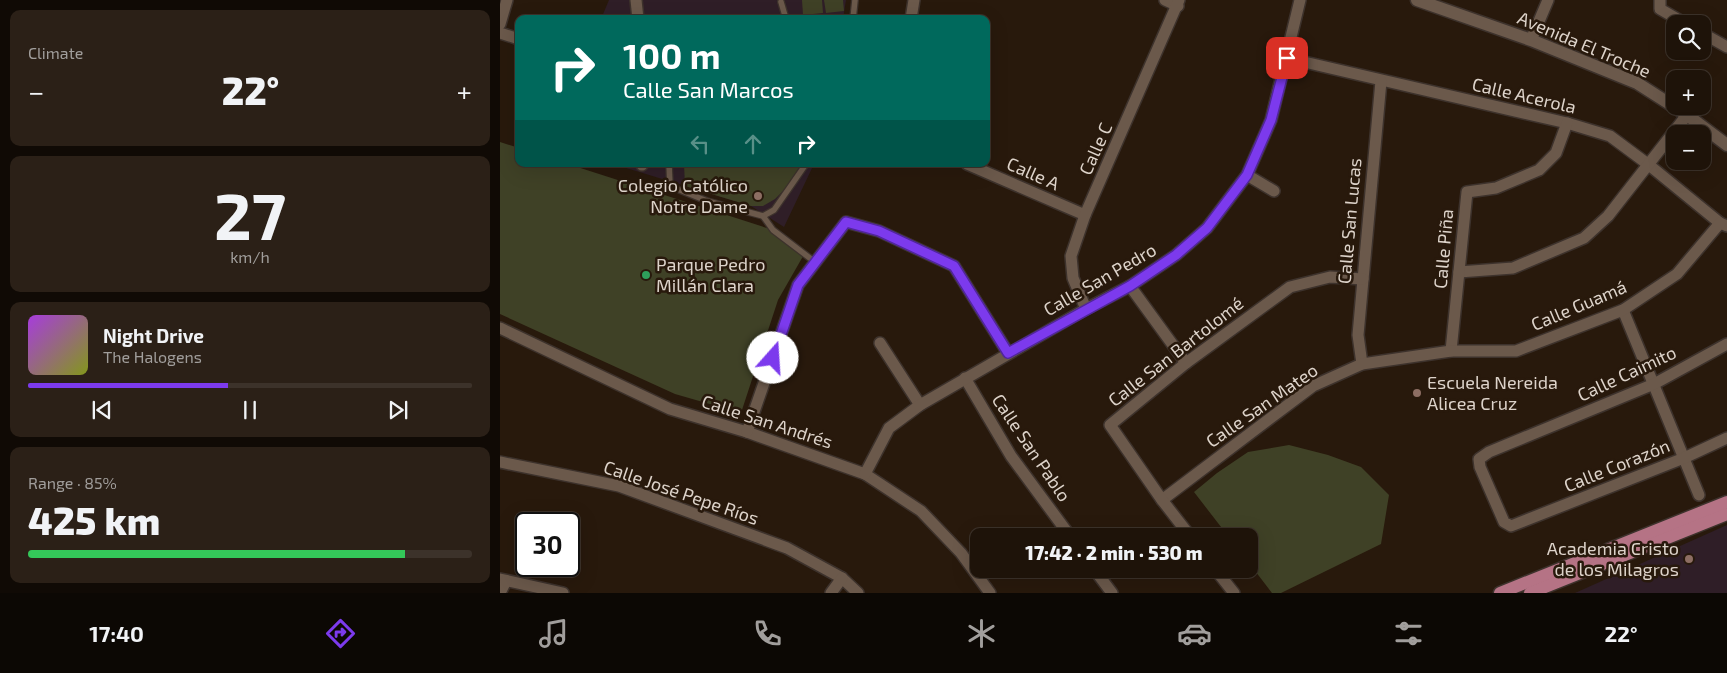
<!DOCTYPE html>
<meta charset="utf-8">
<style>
:root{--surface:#1e1309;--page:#2b2017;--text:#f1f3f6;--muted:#a19e9c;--line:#3c322a;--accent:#7c3aed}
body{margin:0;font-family:"Exo 2",sans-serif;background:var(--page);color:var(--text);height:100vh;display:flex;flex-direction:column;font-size:19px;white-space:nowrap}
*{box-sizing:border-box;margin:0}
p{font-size:16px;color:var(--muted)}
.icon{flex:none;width:28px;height:28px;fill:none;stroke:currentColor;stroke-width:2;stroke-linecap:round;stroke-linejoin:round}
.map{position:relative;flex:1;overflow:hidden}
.drawer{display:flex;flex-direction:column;gap:10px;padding:10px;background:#100a05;width:500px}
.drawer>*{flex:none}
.banner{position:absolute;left:15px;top:15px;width:475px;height:152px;border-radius:10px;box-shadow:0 5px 20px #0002,0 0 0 1px var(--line);background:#00695c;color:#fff;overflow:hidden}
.buttons{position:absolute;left:1166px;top:15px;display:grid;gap:10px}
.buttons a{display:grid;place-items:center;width:45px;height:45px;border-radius:10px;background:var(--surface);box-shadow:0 5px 20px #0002,0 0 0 1px var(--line);font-size:25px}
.speed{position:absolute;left:15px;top:512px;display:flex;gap:10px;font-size:25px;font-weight:700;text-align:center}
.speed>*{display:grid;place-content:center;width:65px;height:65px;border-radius:50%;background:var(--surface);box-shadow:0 5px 20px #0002,0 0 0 1px var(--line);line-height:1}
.speed .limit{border:2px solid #111;border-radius:8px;background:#fff;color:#111}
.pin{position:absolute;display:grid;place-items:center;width:42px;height:42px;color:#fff;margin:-21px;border-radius:10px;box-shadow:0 2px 8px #0006}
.me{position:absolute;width:55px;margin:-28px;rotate:19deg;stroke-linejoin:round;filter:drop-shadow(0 0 4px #0008)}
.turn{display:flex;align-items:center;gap:18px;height:105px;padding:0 25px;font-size:22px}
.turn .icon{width:65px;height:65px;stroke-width:2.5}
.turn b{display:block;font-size:35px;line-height:42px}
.lanes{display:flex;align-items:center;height:48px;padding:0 25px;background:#0003;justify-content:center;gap:25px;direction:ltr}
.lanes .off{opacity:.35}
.big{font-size:38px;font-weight:800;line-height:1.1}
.drawer .card{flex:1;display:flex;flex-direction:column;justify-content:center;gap:8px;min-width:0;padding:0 18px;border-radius:10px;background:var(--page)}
.drawer .dial{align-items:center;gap:0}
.dial b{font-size:65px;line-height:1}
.song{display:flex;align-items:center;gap:15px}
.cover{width:60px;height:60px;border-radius:8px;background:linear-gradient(135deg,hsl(280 70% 55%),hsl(70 70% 35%))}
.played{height:5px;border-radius:2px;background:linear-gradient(90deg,var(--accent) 45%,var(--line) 45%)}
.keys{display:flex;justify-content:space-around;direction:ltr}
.heat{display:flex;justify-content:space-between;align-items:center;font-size:28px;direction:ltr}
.charge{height:8px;border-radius:4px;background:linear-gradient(90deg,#34c759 85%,var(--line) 0)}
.trip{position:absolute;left:470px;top:528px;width:288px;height:50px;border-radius:10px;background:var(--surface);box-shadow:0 5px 20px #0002,0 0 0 1px var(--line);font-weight:800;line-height:50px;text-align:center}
.dock{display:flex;height:80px;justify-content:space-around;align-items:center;background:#0c0804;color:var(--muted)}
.dock .icon{width:35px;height:35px}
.dock .on{color:var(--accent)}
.dock b{font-size:22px;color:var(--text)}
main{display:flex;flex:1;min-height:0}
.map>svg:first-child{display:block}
.education{fill:#2f1e27}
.green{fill:#3f4126}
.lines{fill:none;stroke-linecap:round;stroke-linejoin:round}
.lane-casing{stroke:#3d322c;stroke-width:8}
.street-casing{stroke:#3d322c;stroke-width:14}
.secondary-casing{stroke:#3d322c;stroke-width:15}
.primary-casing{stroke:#3d322c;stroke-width:15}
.lane{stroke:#6b594b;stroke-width:5.5}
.street{stroke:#6b594b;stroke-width:11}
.secondary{stroke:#6b594b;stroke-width:12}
.primary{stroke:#b57385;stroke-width:12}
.route-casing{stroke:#51269a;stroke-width:12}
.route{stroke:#7c3aed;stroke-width:9}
.education-dot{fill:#8d6e63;stroke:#28190c;stroke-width:2}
.leisure-dot{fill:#2e9e5b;stroke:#28190c;stroke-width:2}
.labels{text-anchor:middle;stroke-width:5;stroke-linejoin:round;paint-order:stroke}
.street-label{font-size:18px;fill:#ddd3ca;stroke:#28190c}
.poi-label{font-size:18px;fill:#ddd3ca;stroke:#28190c;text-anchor:end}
</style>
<main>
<section class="drawer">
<div class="card"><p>Climate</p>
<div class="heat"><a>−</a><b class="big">22°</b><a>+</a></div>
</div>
<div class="card dial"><b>27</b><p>km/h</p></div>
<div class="card">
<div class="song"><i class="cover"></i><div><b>Night Drive</b><p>The Halogens</p></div></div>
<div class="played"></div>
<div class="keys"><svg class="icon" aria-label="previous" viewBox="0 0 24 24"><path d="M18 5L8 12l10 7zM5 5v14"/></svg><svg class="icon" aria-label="pause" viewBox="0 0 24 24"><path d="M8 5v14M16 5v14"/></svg><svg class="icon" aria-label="next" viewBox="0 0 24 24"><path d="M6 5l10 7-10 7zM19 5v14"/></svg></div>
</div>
<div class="card"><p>Range · 85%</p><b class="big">425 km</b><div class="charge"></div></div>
</section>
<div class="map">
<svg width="1227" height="593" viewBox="0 0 1227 593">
<rect width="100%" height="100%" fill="#28190c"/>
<g class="education">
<path d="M 109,0 L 346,0 L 343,19 L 101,19 Z"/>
<path d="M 113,164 L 314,164 L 284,227 L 251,206 Z"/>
<path d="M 1227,525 L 1227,593 L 1075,593 Z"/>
</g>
<g class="green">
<path d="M 302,0 L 322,0 L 323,13 L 303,15 Z"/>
<path d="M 324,0 L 343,0 L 344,11 L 326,13 Z"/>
<path d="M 0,142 L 19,148 L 19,164 L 68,164 L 273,230 L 306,251 L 278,300 L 241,413 L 175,394 L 0,314 Z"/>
<path d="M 184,164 L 301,164 L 288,186 L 275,199 L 263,206 L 251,206 L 185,186 Z"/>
<path d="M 789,445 L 828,455 L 861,467 L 889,495 L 881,544 L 781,593 L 772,593 L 749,563 L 749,536 L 728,536 L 694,492 L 717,473 L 748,452 Z"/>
</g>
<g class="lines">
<defs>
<g id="lane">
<path d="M 281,2 L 286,19"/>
<path d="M 353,19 L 355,0"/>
<path d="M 169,164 L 170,186 L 207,201 L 263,216 L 274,210 L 306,164"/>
<path d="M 263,216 L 273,230 L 315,262"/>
</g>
<g id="street">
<path d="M 136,0 L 138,19"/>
<path d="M 665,0 L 678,6"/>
<path d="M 1160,0 L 1160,9 L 1186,24"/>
<path d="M 411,19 L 414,0"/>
<path d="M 0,24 L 7,0"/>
<path d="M 0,33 L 19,39"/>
<path d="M 1202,33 L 1227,47"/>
<path d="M 1031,40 L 1048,0"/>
<path d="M 787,58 L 1067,123 L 1110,136 L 1149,165 L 1220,223 L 1227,226"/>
<path d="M 142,164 L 142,165"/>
<path d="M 467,164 L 585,215"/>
<path d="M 747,175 L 774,191"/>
<path d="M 959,272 L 1013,268 L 1084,238 L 1108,216 L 1187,115"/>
<path d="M 630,286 L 686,363"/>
<path d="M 586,309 L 573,278 L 571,256 L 585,215 L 679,0"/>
<path d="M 1123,310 L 1199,495"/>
<path d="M 0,328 L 170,409 L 247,432 L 365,474 L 421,511 L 461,553 L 490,593"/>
<path d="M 380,343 L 420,405"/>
<path d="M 1227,344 L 1154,384 L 989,452 L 979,459 L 980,467 L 1004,522 L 1011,526 L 1184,458 L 1227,438"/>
<path d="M 951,351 L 967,192 L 996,188 L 1039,170 L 1056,153 L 1067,123"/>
<path d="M 862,364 L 858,335 L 881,81"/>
<path d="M 465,378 L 511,456 L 570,536"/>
<path d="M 247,432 L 298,285 L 346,222 L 379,231 L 454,266 L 508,353"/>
<path d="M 0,462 L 119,486 L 287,548 L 342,578 L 358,593"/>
<path d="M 365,474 L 389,428 L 420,405 L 586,309 L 630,286 L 676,255 L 707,228 L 747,175 L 771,120 L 800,0"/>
<path d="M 662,500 L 813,386 L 862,364 L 951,351 L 1016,351 L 1123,310 L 1177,274 L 1220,223"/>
<path d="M 690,536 L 662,500 L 610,425 L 686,363 L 790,287 L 830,277 L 863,279"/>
<path d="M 594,569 L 612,593"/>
<path d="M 715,569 L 734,593"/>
<path d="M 0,579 L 63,593"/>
<path d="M 0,593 L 6,581"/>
<path d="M 331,593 L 342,578"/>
</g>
<path id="secondary" d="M 917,0 L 1031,40 L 1137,83 L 1187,115 L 1227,145"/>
<g id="primary">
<path d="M 1000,593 L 1227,502"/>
<path d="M 1030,593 L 1227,514"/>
</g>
</defs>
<use href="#lane" class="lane-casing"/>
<use href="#street" class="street-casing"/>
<use href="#secondary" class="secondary-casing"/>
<use href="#primary" class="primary-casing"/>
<use href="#lane" class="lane"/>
<use href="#street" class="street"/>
<use href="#secondary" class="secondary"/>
<use href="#primary" class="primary"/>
</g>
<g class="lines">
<defs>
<path id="route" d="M 273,358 L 298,285 L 346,222 L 379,231 L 454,266 L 508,353 L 630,286 L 676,255 L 707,228 L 747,175 L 771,120 L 787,58"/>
</defs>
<use href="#route" class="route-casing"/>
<use href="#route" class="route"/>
</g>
<g class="education-dot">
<circle cx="258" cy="196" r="5"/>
<circle cx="917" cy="393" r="5"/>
<circle cx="1189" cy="559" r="5"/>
</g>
<circle class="leisure-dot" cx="146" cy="275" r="5"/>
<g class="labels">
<g class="street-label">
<text transform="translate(1084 45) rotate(23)" y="6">Avenida El Troche</text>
<text transform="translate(1024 96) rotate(13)" y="6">Calle Acerola</text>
<text transform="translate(596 149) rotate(-66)" y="6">Calle C</text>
<text transform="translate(533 174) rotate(24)" y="6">Calle A</text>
<text transform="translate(850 221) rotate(-85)" y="6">Calle San Lucas</text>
<text transform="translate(944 249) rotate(-85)" y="6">Calle Piña</text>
<text transform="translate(600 280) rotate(-30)" y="6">Calle San Pedro</text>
<text transform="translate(1079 306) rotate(-23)" y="6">Calle Guamá</text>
<text transform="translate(676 352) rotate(-38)" y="6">Calle San Bartolomé</text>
<text transform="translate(1127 374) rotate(-25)" y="6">Calle Caimito</text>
<text transform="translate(762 406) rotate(-35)" y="6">Calle San Mateo</text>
<text transform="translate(267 422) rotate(18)" y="6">Calle San Andrés</text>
<text transform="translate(531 448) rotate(56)" y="6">Calle San Pablo</text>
<text transform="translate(1117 466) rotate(-22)" y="6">Calle Corazón</text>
<text transform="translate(181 493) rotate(19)" y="6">Calle José Pepe Ríos</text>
</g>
<g class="poi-label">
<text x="248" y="192">Colegio Católico<tspan x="248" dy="21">Notre Dame</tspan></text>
<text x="156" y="271" text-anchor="start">Parque Pedro<tspan x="156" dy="21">Millán Clara</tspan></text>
<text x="927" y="389" text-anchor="start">Escuela Nereida<tspan x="927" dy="21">Alicea Cruz</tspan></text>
<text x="1179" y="555">Academia Cristo<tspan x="1179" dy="21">de los Milagros</tspan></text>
</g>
</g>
</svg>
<div class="buttons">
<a><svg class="icon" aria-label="search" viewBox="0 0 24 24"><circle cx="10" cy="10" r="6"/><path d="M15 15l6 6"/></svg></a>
<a>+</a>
<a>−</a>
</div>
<div class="speed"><div class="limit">30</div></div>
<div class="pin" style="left:787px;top:58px;background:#d93025"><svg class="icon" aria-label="arrive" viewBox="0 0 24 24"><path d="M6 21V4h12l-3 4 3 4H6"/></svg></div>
<svg class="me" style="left:273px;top:358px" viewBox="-20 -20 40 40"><circle r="19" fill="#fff"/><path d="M0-13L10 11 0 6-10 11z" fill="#7c3aed"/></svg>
<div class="trip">17:42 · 2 min · 530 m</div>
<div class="banner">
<div class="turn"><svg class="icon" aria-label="right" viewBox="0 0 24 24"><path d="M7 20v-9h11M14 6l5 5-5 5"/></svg><div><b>100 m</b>Calle San Marcos</div></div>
<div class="lanes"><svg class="icon off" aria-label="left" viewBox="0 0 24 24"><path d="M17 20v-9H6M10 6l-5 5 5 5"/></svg><svg class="icon off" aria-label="ahead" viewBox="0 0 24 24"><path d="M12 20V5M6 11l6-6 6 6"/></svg><svg class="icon" aria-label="right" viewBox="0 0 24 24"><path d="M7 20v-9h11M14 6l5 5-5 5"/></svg></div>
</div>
</div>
</main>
<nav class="dock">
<b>17:40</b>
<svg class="icon on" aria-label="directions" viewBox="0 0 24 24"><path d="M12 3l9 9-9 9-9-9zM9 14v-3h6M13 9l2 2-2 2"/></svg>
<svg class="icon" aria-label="music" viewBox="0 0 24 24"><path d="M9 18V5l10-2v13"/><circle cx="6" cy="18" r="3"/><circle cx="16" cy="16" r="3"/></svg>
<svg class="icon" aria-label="phone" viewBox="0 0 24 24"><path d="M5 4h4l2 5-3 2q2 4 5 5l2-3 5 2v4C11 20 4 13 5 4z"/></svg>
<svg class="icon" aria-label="climate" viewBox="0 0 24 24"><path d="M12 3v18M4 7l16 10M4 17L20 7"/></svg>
<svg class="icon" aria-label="car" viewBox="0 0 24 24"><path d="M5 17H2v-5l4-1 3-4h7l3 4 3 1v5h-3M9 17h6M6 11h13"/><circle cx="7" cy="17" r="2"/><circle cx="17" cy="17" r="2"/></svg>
<svg class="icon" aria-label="filters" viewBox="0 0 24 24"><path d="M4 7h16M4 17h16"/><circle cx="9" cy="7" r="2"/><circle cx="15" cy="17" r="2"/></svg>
<b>22°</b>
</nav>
